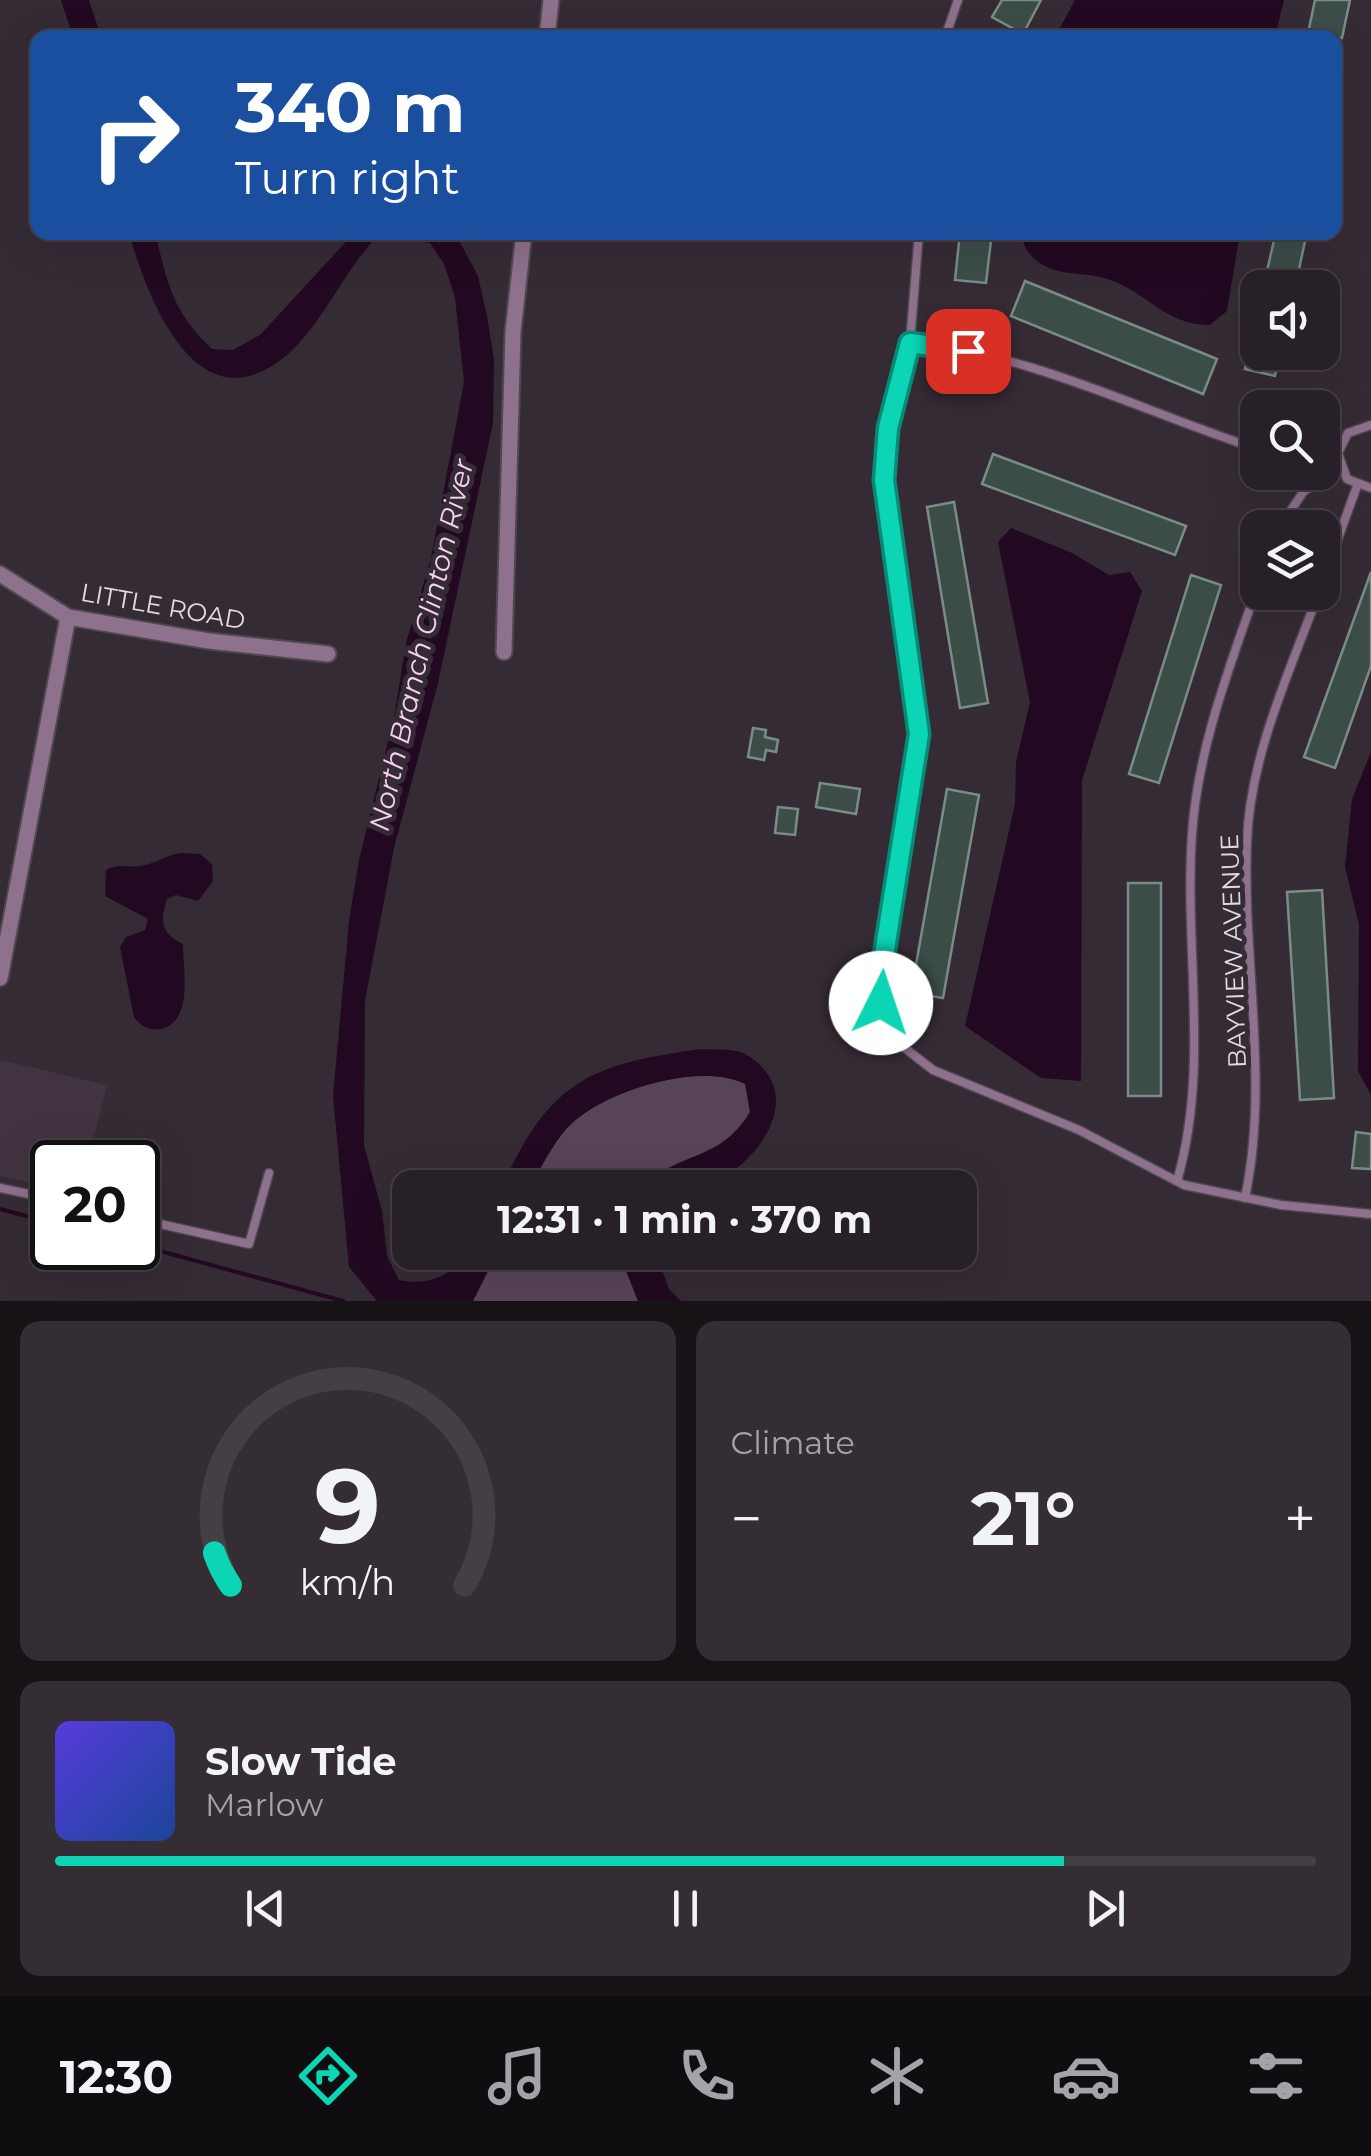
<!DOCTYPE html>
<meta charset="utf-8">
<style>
:root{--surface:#282028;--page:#342d34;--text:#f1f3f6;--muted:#a5a3a8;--line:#443e45;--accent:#0bd5b5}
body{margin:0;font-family:Montserrat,sans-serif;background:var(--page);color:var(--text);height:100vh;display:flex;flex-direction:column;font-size:38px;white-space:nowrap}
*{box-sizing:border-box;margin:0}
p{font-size:32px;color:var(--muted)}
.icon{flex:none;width:55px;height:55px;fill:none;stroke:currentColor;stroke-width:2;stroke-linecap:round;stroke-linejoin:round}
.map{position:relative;height:1301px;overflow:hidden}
.panel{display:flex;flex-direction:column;gap:20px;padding:20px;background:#161216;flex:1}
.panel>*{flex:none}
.guide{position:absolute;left:30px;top:30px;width:1312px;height:210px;border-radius:20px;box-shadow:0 10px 40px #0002,0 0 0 2px var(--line);background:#1a4fa0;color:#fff;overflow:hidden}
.fabs{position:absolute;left:1240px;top:270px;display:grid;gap:20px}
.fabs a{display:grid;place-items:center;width:100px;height:100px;border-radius:20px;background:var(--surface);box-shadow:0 10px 40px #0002,0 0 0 2px var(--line);font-size:50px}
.speed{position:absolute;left:30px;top:1140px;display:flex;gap:20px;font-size:50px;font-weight:700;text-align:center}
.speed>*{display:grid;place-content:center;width:130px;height:130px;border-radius:50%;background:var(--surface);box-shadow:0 10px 40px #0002,0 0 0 2px var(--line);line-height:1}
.speed .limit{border:5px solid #111;border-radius:15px;background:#fff;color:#111}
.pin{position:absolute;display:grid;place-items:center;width:85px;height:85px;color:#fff;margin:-42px;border-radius:20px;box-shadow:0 5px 15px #0006}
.me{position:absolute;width:110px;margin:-55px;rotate:4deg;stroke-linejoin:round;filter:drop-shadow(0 0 8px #0008)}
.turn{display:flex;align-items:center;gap:35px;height:210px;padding:0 40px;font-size:45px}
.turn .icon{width:130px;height:130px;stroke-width:2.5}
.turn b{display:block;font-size:70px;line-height:85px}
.big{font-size:75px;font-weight:700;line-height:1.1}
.panel .tile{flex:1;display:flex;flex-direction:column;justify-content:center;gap:15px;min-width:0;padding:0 35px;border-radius:20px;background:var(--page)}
.panel .dial{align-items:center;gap:0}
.dial svg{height:260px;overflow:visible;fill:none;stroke:var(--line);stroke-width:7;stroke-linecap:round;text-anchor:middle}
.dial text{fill:var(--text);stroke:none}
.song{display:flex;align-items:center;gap:30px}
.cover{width:120px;height:120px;border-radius:15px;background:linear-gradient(135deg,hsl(250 70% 55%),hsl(220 70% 35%))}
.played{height:10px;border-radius:5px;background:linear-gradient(90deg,var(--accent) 80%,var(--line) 80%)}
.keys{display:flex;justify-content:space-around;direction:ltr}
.heat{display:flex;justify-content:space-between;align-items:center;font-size:55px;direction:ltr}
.panel .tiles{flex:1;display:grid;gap:20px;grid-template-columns:1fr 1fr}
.tile:last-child{grid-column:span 2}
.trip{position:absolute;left:392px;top:1170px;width:585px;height:100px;border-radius:20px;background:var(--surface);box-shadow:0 10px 40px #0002,0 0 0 2px var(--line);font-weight:700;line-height:100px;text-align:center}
.tab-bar{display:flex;height:160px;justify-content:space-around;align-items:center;background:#100d10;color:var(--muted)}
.tab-bar .icon{width:70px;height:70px}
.tab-bar .selected{color:var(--accent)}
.tab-bar b{font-size:45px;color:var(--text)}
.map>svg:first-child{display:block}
.built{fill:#423341}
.green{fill:#584457}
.water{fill:#220921}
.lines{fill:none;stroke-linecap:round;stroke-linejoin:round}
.stream{stroke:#220921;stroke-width:4}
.building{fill:#3c4d48;stroke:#7a8c87;stroke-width:2.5}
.lane-casing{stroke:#514751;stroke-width:11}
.street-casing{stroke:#514751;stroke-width:19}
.lane{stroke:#8e718c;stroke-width:8}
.street{stroke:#8e718c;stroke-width:15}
.route-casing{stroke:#078a76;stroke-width:25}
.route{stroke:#0bd5b5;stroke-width:18}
.labels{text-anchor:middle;stroke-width:10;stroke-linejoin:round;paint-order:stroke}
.street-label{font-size:25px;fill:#e2dbe1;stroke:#352b35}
.water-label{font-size:28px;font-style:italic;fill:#f9cff6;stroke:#352b35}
</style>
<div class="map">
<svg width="1371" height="1301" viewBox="0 0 1371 1301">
<rect width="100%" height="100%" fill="#352b35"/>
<path class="built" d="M 0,1060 L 107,1085 L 88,1162 L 52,1162 L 52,1188 L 0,1176 Z"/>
<g class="green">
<path d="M 726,1074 L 746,1084 L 750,1112 C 719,1164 675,1151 645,1187 L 530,1188 C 541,1168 552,1144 567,1128 C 602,1091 678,1073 726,1074 Z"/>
<path d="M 497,1252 L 619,1253 L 638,1301 L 473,1301 Z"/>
</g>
<g class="water">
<path d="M 61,0 L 89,0 L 101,37 L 73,37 Z"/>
<path d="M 1075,0 L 1284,0 L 1275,37 L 1055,37 Z"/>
<path d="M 1022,232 L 1240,233 L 1227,311 L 1210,325 C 1163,325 1147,290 1104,278 C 1087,273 1065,275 1049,268 C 1034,262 1021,248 1022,232 Z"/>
<path d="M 129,233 L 155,233 C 168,284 172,311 212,349 L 233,350 L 260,335 L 354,233 L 455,233 L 478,276 L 487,316 L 494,360 L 493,423 L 438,683 L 394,848 L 365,1001 L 364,1145 L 382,1211 L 387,1256 L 399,1280 C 425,1286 452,1277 467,1253 L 497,1253 L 473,1301 L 377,1301 L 349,1267 L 333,1096 L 349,921 L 359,860 L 394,717 L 406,643 L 431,558 L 464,382 L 455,298 L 444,264 L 430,243 L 391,237 L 372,242 C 341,277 319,330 282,359 C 194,427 146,293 129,233 Z"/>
<path d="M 1011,528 L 1072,553 L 1109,575 L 1130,572 L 1142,591 L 1082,780 L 1081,1081 L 1041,1078 L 965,1026 L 1015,804 L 1016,762 L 1030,702 L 998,542 Z"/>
<path d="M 1371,752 L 1371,1095 L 1358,1071 L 1359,925 L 1345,867 L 1352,799 Z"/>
<path d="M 181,853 L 200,854 L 212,864 L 213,881 L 198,901 L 176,895 L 167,899 C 160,921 160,933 183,944 C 183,970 194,1021 161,1029 C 150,1031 141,1027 134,1017 L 120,947 L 126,937 L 145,930 L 148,919 L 105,896 L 106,870 C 119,863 127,868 140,866 C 153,865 166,855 181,853 Z"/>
<path d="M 701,1049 C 715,1050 737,1048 747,1055 C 810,1094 758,1165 707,1186 C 691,1192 663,1188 645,1187 C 675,1151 719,1164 750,1112 L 745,1084 C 699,1061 602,1091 567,1128 C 552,1145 541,1168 530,1187 L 502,1187 C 549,1082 589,1064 701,1049 Z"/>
<path d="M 619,1253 L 656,1253 L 669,1289 L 681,1301 L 638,1301 Z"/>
</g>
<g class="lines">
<g class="stream">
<path d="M 0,1209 L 52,1223"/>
<path d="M 138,1245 L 343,1301"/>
</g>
</g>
<g class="building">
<path d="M 1002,0 L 1041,0 L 1023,34 L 992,17 Z"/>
<path d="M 1315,0 L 1350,0 L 1342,38 L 1307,38 Z"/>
<path d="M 960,232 L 992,232 L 986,283 L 955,280 Z"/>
<path d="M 1276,232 L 1307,232 L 1295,288 L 1263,288 Z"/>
<path d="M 1025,281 L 1217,359 L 1203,394 L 1011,316 Z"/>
<path d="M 1253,331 L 1258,332 L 1258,352 L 1280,352 L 1275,376 L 1245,369 Z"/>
<path d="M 993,454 L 1186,526 L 1175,555 L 982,484 Z"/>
<path d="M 954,502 L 988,703 L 960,708 L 927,507 Z"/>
<path d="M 1371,572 L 1371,666 L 1335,768 L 1304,757 Z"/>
<path d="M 1191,575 L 1221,585 L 1159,783 L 1129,774 Z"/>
<path d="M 753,728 L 766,730 L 765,737 L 778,740 L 776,752 L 766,750 L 764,760 L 748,757 Z"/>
<path d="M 820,783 L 860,789 L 856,814 L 816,807 Z"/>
<path d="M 947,789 L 979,795 L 943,998 L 911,993 Z"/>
<path d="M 778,807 L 798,809 L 795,835 L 775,833 Z"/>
<rect x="1128" y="883" width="33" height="213"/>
<path d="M 1322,890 L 1334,1098 L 1300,1100 L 1287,892 Z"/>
<path d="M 1356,1132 L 1371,1134 L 1371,1169 L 1352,1168 Z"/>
</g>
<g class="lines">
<defs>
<g id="lane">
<path d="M 945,38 L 958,0"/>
<path d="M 919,232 L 910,343 C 1031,353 1143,412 1258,449"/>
<path d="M 910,343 L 887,428 L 884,480 L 919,734 L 882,975 L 881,1003 L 888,1035 L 933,1070 L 1079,1130 L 1184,1185 L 1281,1205 L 1371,1214"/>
<path d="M 1371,425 L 1348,433 L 1338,453 L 1347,479 L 1371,488"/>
<path d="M 1303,472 L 1315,483"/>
<path d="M 1279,528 L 1304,491 L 1340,469"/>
<path d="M 1322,583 L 1357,486"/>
<path d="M 1177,1181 C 1210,1069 1184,949 1192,834 C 1198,747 1230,666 1258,585"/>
<path d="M 0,1188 L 52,1199"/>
<path d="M 1245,1198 C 1270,1079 1242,961 1247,841 C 1250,756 1290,671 1319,592"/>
<path d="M 138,1219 L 249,1244 L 269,1173"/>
</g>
<g id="street">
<path d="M 547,38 L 551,0"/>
<path d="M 0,574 L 68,617 L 209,641 L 328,654"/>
<path d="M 504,652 L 513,332 L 524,232"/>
<path d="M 0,978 L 68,617"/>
</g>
</defs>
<use href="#lane" class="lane-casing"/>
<use href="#street" class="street-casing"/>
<use href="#lane" class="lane"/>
<use href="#street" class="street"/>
</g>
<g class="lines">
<defs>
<path id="route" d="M 881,1003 L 885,949 L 919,734 L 884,480 L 888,428 L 910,343 L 968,351"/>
</defs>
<use href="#route" class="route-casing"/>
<use href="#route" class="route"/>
</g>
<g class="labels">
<g class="street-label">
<text transform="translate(163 606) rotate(10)" y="9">LITTLE ROAD</text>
<text transform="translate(1233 951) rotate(-92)" y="9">BAYVIEW AVENUE</text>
</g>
<g class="water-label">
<text transform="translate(421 645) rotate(-77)" y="10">North Branch Clinton River</text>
</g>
</g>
</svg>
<div class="fabs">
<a><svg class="icon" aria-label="sound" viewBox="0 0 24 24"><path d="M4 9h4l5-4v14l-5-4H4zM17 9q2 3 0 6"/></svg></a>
<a><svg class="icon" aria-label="search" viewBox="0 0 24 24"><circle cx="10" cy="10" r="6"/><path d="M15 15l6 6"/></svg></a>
<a><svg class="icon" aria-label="layers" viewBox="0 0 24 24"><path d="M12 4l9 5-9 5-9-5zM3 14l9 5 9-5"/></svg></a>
</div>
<div class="speed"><div class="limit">20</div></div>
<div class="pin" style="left:968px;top:351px;background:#d93025"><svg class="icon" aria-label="arrive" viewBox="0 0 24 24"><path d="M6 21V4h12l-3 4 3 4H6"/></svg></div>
<svg class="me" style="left:881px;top:1003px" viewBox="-20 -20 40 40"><circle r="19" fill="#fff"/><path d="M0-13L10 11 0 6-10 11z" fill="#0bd5b5"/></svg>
<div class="trip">12:31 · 1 min · 370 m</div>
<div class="guide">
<div class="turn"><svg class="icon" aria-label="right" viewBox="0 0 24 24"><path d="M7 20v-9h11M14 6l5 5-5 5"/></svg><div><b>340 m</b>Turn right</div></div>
</div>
</div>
<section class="panel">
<div class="tiles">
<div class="tile dial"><svg viewBox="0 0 100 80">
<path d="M14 69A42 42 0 1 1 86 69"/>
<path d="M14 69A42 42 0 0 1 9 59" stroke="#0bd5b5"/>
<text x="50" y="56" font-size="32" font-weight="700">9</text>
<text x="50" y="72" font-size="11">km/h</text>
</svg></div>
<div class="tile"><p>Climate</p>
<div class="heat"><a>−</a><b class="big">21°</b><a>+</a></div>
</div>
<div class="tile">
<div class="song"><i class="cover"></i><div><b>Slow Tide</b><p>Marlow</p></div></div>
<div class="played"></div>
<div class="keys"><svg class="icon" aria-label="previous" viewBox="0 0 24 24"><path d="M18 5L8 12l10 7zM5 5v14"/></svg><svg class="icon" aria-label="pause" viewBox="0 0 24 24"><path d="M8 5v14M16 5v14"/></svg><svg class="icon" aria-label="next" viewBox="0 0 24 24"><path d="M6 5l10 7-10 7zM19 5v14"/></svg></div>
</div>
</div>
</section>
<nav class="tab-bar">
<b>12:30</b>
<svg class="icon selected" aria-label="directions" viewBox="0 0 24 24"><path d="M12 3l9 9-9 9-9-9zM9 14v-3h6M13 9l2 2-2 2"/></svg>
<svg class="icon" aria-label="music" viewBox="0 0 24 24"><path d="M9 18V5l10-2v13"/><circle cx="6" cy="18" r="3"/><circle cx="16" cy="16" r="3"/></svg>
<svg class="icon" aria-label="phone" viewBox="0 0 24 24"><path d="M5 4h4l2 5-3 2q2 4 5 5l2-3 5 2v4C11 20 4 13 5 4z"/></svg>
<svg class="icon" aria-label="climate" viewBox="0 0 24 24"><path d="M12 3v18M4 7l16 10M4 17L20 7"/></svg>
<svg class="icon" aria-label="car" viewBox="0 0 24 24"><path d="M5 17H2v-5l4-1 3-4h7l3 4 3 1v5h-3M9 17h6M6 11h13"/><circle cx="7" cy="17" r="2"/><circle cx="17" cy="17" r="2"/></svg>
<svg class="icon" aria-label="filters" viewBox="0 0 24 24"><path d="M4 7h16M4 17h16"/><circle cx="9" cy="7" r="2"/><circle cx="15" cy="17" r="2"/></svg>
</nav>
